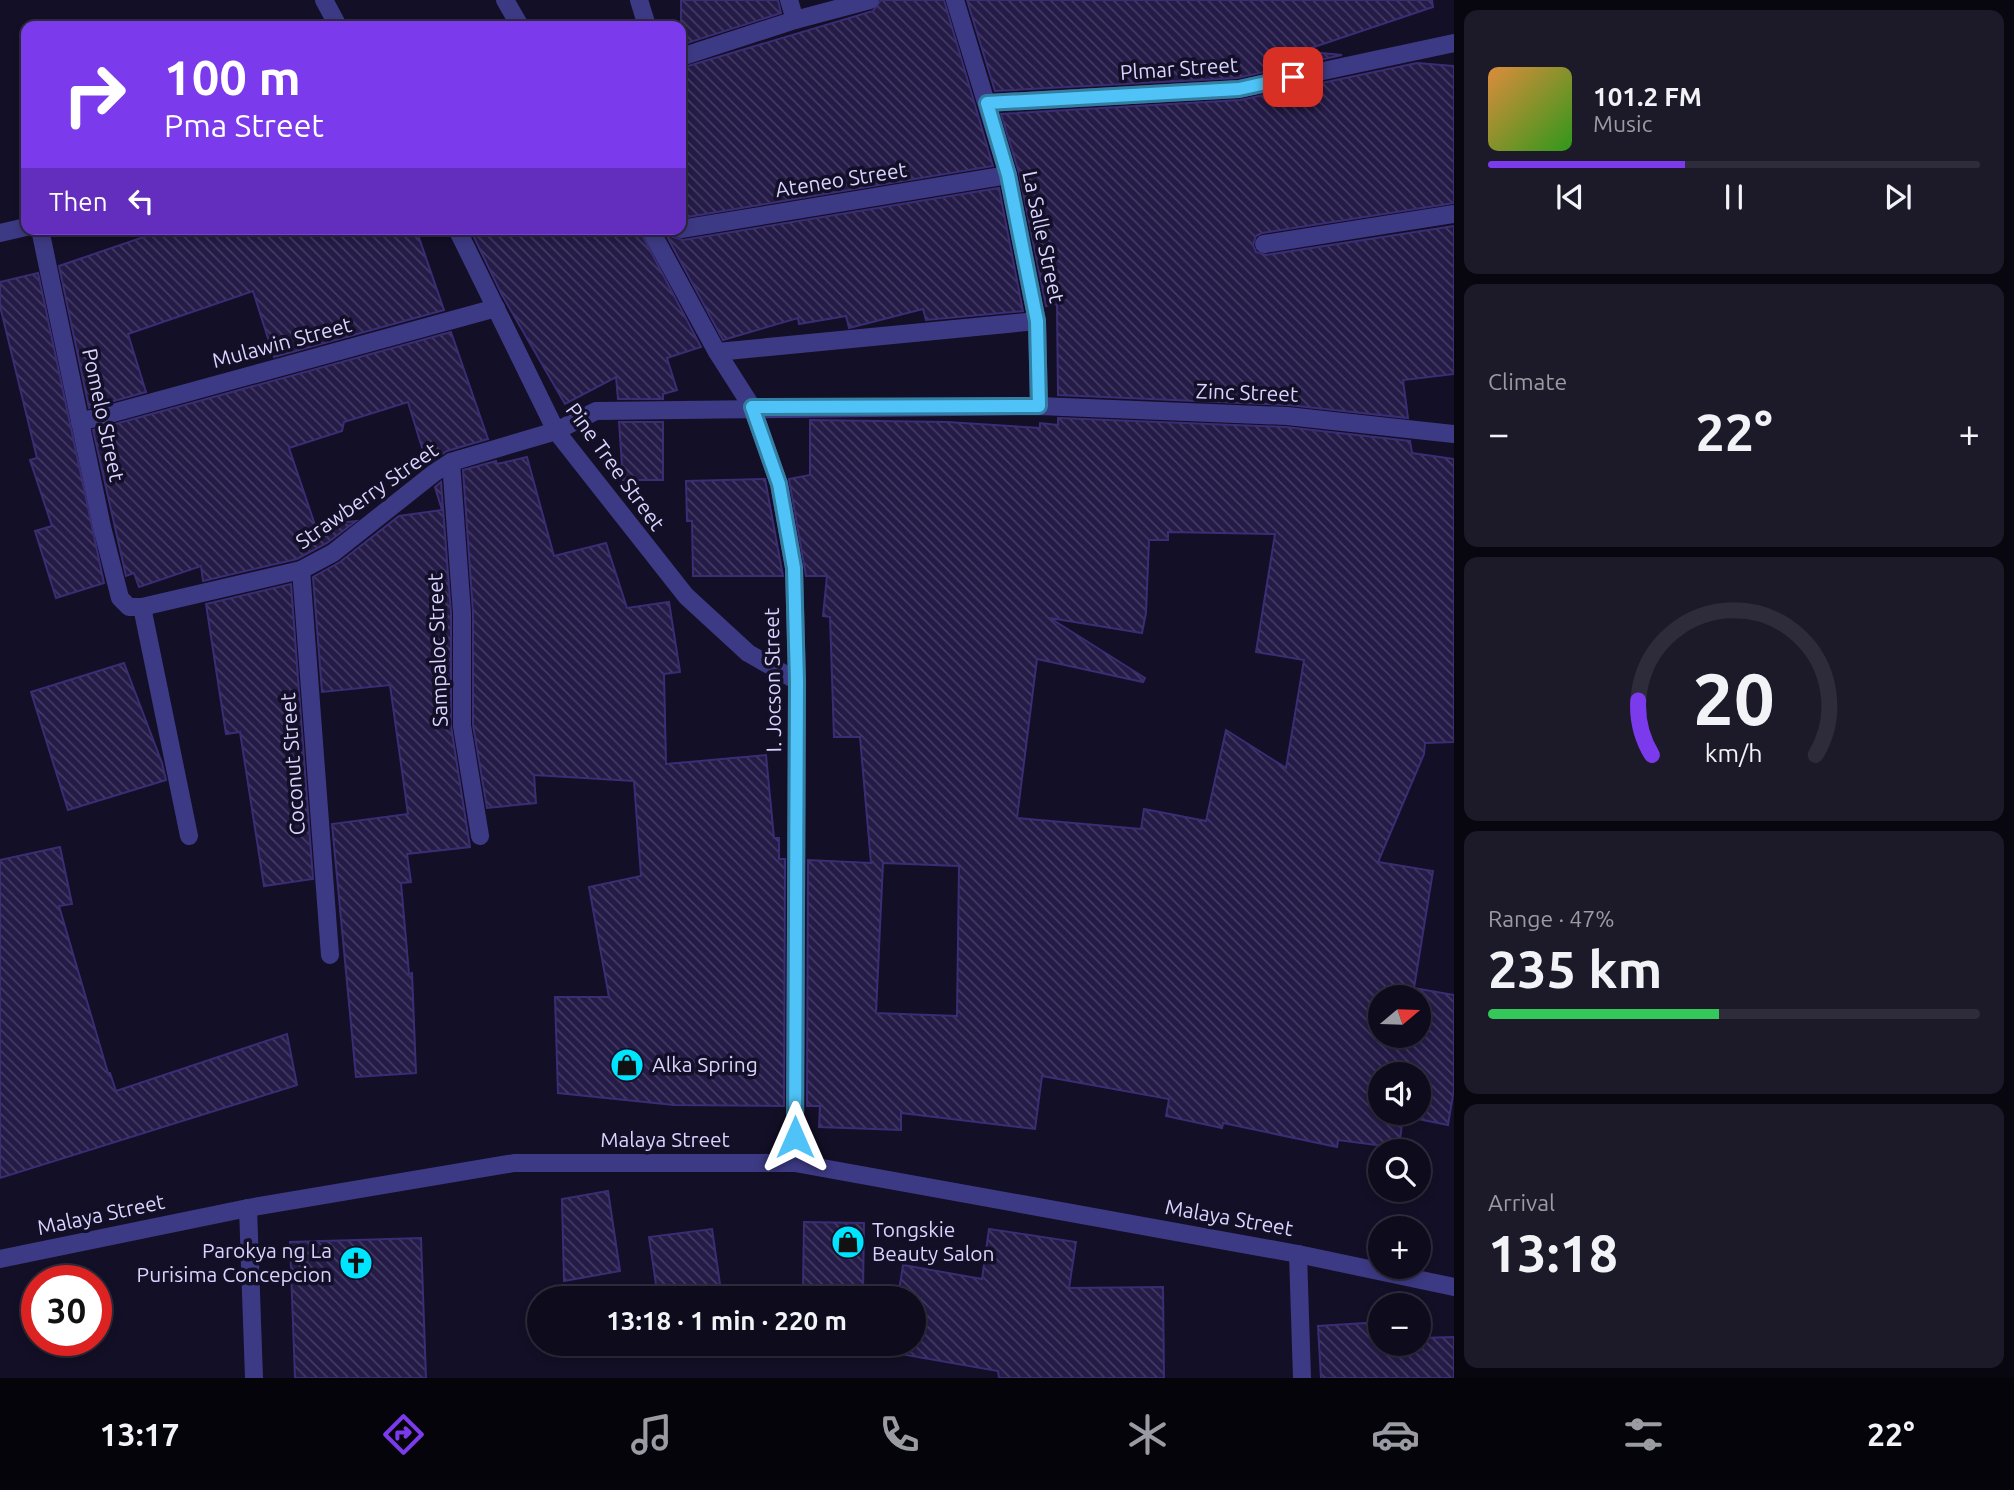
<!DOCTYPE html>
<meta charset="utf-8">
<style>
:root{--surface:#0e0b1c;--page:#1c1929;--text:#f1f3f6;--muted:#9b9ba3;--line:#2e2b3b;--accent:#7c3aed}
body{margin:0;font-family:Ubuntu,sans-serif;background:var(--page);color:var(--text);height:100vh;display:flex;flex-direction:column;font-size:26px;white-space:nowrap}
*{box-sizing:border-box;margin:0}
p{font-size:23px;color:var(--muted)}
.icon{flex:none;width:38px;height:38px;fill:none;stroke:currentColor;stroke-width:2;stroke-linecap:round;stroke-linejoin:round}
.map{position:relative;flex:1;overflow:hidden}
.details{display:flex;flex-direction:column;gap:10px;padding:10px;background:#08060f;width:560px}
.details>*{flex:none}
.guide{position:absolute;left:21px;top:21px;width:665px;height:214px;border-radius:14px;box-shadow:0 4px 10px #0003,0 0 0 2px var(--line);background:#7c3aed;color:#fff;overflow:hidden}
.needle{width:46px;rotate:71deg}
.fabs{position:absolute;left:1368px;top:985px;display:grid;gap:14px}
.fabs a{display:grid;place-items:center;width:63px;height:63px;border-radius:50%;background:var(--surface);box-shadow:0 4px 10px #0003,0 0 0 2px var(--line);font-size:35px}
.speed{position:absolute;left:21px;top:1265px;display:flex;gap:14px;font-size:35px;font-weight:700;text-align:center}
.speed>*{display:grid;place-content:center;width:91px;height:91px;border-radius:50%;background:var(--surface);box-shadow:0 4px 10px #0003,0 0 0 2px var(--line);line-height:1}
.speed .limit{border:10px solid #d22;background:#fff;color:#111}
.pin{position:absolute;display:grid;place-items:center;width:60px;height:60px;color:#fff;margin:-30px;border-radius:14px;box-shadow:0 4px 10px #0006}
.me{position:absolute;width:77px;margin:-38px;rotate:0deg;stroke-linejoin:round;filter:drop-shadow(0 0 5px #0008)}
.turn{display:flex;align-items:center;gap:24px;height:147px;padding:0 28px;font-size:32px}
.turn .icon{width:91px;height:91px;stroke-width:2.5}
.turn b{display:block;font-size:49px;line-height:60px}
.then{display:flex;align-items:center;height:66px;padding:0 28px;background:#0003;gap:14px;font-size:26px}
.big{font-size:52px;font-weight:600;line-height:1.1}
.details .card{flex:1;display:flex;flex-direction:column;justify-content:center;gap:10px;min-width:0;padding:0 24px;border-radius:14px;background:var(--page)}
.details .dial{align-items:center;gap:0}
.dial svg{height:182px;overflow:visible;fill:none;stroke:var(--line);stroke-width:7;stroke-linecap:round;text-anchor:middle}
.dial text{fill:var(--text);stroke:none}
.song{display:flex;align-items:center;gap:21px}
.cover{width:84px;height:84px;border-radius:10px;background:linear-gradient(135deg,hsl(30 70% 55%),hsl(110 70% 35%))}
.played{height:7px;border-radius:4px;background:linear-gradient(90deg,var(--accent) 40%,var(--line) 40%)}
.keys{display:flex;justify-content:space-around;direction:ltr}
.heat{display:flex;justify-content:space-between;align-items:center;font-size:38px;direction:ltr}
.charge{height:10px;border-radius:5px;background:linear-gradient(90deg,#34c759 47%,var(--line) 0)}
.trip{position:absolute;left:527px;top:1286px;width:399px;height:70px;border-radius:35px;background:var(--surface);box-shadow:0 4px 10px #0003,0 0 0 2px var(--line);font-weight:600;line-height:70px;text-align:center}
.tabs{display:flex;height:112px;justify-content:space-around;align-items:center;background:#06040b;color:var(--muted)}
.tabs .icon{width:49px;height:49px}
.tabs .active{color:var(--accent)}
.tabs b{font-size:32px;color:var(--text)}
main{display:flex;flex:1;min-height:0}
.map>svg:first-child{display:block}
.building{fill:url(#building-back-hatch);stroke:#3b2d73;stroke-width:2;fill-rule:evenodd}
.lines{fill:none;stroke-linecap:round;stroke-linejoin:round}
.minor{stroke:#3d3a85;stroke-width:18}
.tertiary{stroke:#3d3a85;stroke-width:18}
.route-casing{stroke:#337fa1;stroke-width:18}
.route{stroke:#4fc3f7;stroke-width:12}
.labels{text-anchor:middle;stroke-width:7;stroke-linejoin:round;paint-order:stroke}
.street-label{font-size:21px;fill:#d9d4ff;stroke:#130f26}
.poi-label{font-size:21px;fill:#d9d4ff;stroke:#130f26;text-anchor:start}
</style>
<main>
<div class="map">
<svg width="1454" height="1378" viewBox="0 0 1454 1378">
<defs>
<pattern id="building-back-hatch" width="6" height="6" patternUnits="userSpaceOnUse" patternTransform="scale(1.75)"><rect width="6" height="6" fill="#241b47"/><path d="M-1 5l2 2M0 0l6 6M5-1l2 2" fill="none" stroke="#433b63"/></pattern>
</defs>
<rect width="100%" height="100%" fill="#130f26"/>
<g class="building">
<path d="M 681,0 L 778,0 L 781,13 L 681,45 Z"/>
<path d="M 881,0 L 944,0 L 993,166 L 681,218 L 681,68 L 873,11 Z"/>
<path d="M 967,0 L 1432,0 L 1433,7 L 1302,51 L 1342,55 L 1237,78 L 995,91 Z"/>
<path d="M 1417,63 L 1454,66 L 1454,203 L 1262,233 L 1256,236 L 1253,245 L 1256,252 L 1266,255 L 1454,226 L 1454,374 L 1403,380 L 1408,418 L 1288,405 L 1058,395 L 1057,304 L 1046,306 L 1019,173 L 1001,114 L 1240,100 Z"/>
<path d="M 999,188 L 1023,311 L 926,320 L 923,309 L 849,328 L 846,316 L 799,324 L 798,318 L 723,340 L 663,229 L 670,229 L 673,237 L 683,240 Z"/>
<path d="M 167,229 L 416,229 L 444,310 L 274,357 L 253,291 L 128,334 L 146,392 L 89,408 L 59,266 Z"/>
<path d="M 470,229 L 639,229 L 701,347 L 667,358 L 677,390 L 663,394 L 663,399 L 618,399 L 616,377 L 565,404 L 502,295 Z"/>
<path d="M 38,273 L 104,583 L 56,598 L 35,531 L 52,526 L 30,460 L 37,458 L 0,306 L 0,282 Z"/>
<path d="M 451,332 L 488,439 L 447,451 L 427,464 L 408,402 L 344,422 L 342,431 L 289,448 L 315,525 L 356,521 L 327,543 L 297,559 L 203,581 L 201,566 L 139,587 L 134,573 L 126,576 L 93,430 Z"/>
<path d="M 1058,418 L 1286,427 L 1410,441 L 1412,453 L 1454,459 L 1454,742 L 1425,743 L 1424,754 L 1378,862 L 1433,871 L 1414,988 L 1454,995 L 1454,1089 L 1448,1125 L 1403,1116 L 1399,1148 L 1338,1140 L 1337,1147 L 1223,1123 L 1222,1128 L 1166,1116 L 1169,1099 L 1042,1076 L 1035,1129 L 901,1113 L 901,1130 L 819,1127 L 820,1106 L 807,1106 L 808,860 L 871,863 L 860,737 L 834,737 L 830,617 L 823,616 L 827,576 L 806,576 L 789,479 L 810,475 L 810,420 L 947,422 L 1040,428 L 1040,423 L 1058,425 ZM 1168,532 L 1275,534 L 1256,652 L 1304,660 L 1286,768 L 1226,730 L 1206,821 L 1144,809 L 1141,829 L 1017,818 L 1037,659 L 1143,682 L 1145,678 L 1050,618 L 1142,633 L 1146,613 L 1149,540 L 1168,540 ZM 883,863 L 959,866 L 957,1016 L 876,1013 ZM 1381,998 L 1419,998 L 1419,1036 L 1381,1036 ZM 1381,1074 L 1419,1074 L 1419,1113 L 1381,1113 Z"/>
<path d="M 619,422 L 663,422 L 663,480 L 623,480 Z"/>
<path d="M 527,457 L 554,556 L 606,543 L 627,608 L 669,602 L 680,672 L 664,674 L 666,764 L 766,755 L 774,838 L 779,838 L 779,859 L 785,859 L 784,1106 L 674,1105 L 558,1093 L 555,997 L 609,997 L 589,887 L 641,876 L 634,781 L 534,775 L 536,803 L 487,808 L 473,725 L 473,612 L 463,470 L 496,461 L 497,464 Z"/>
<path d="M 765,479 L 783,576 L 693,576 L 692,521 L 687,521 L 686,481 Z"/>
<path d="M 441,482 L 451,613 L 451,726 L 470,847 L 407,854 L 411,882 L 401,883 L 409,974 L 412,973 L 416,1073 L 356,1077 L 332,824 L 408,814 L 390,685 L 322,692 L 313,577 L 340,562 L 399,516 L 442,510 L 435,487 Z"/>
<path d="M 291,584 L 313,879 L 264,886 L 240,732 L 226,734 L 206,604 Z"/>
<path d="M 124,663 L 162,763 L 166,780 L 68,810 L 31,692 Z"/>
<path d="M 60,847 L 72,904 L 59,906 L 108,1073 L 110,1073 L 116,1091 L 287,1034 L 297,1085 L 0,1178 L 0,860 Z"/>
<path d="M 608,1191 L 620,1271 L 564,1281 L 562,1199 Z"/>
<path d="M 804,1222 L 864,1223 L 863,1292 L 803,1291 Z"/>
<path d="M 712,1229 L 722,1298 L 658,1298 L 649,1237 Z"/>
<path d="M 989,1229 L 1076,1242 L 1069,1288 L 1163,1287 L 1164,1378 L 999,1378 L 998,1371 L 889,1352 L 890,1344 L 914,1344 L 914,1298 L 898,1298 L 903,1265 L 982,1279 Z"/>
<path d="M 421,1238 L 426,1378 L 295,1378 L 290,1242 Z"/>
<path d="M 1381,1322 L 1381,1344 L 1419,1344 L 1419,1338 L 1454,1337 L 1454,1378 L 1321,1378 L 1318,1326 Z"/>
</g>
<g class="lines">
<g class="minor">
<path d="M 324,0 L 338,26"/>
<path d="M 505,0 L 520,26"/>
<path d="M 639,0 L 647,26"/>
<path d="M 789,0 L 795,20"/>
<path d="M 955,0 L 1008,175 L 1037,321 L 1039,406"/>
<path d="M 681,57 L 795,20 L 870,0"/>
<path d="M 987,103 L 1239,89 L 1454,43"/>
<path d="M 40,229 L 102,527 L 120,598 L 129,607 L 142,607 L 301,570 L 333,553 L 434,473 L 451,462 L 556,431 L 596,411 L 1039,406 L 1287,416 L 1454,434"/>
<path d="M 457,229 L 556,431 L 686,596 L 748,653 L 797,681"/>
<path d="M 650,229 L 717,352 L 752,407 L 779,484 L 794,568 L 797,681 L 795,1163"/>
<path d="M 681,229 L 1008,175"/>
<path d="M 0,233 L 26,227"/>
<path d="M 1264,244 L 1454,214"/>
<path d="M 717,352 L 1037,321"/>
<path d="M 80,422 L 496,308"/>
<path d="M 451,462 L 462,613 L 462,726 L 480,836"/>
<path d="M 301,570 L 330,955"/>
<path d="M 142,607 L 189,836"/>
<path d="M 248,1208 L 254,1378"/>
<path d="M 1298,1254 L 1302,1378"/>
</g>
<path class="tertiary" d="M 0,1259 L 248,1208 L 514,1163 L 795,1163 L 1298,1254 L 1454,1287"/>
</g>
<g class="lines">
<defs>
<path id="route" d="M 795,1137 L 797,681 L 794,568 L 779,484 L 752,407 L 1039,406 L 1037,321 L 1008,175 L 987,103 L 1239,89 L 1293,77"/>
</defs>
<use href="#route" class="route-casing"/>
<use href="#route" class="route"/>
</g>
<defs>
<symbol id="shop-disc" viewBox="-11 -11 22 22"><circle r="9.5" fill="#00e5ff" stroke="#130f26"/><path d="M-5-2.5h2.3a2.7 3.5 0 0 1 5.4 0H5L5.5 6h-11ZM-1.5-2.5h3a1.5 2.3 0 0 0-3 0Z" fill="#111"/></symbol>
<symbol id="church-disc" viewBox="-11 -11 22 22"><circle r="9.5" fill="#00e5ff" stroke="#130f26"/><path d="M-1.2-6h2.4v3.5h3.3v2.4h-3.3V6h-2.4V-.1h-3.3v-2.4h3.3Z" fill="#111"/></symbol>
</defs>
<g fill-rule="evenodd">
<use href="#shop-disc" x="608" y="1046" width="38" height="38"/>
<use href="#shop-disc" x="829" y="1223" width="38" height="38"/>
<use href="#church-disc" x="337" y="1244" width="38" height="38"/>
</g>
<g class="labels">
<g class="street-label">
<text transform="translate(1179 69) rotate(-4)" y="7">Plmar Street</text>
<text transform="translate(841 180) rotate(-9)" y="7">Ateneo Street</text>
<text transform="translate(1043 237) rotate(78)" y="7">La Salle Street</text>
<text transform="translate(282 343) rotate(-15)" y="7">Mulawin Street</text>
<text transform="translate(1247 393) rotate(2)" y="7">Zinc Street</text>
<text transform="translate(103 415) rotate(78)" y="7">Pomelo Street</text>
<text transform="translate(615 467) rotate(54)" y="7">Pine Tree Street</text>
<text transform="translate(367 496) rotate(-35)" y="7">Strawberry Street</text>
<text transform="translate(438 650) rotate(-92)" y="7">Sampaloc Street</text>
<text transform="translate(773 680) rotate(-91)" y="7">I. Jocson Street</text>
<text transform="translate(293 764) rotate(-94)" y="7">Coconut Street</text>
<text x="665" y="1147">Malaya Street</text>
<text transform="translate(101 1215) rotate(-12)" y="7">Malaya Street</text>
<text transform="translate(1229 1218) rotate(10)" y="7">Malaya Street</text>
</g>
<g class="poi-label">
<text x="652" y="1072">Alka Spring</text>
<text x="872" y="1237">Tongskie<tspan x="872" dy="24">Beauty Salon</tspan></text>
<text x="332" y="1258" text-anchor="end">Parokya ng La<tspan x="332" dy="24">Purisima Concepcion</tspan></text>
</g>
</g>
</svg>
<div class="fabs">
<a><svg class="needle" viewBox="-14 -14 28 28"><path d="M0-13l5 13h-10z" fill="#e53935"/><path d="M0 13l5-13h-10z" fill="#9b9ba3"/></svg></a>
<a><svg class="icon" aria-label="sound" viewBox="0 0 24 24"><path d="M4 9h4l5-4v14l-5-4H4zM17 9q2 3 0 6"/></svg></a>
<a><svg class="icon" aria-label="search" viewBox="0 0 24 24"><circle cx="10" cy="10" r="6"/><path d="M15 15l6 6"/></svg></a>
<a>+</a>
<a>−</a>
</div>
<div class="speed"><div class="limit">30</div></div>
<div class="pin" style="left:1293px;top:77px;background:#d93025"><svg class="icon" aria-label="arrive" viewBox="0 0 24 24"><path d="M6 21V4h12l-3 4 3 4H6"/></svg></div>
<svg class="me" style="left:795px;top:1137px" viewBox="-20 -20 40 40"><path d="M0-17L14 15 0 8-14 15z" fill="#4fc3f7" stroke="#fff" stroke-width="4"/></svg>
<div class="trip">13:18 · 1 min · 220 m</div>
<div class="guide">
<div class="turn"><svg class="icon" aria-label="right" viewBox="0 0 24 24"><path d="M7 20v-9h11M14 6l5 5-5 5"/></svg><div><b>100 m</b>Pma Street</div></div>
<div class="then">Then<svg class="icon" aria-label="left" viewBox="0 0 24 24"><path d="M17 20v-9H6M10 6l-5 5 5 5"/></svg></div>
</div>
</div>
<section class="details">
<div class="card">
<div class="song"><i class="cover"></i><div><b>101.2 FM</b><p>Music</p></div></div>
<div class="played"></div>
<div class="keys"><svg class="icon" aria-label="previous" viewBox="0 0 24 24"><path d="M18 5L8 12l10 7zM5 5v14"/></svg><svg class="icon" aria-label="pause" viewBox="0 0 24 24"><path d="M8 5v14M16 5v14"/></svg><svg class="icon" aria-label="next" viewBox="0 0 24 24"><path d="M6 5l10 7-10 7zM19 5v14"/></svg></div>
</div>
<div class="card"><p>Climate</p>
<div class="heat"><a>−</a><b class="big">22°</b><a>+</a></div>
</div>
<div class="card dial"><svg viewBox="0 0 100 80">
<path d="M14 69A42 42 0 1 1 86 69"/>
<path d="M14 69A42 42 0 0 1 8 45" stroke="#7c3aed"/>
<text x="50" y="56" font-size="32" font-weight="700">20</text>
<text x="50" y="72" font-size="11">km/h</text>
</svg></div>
<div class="card"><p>Range · 47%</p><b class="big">235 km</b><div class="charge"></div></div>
<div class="card"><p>Arrival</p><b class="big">13:18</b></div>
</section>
</main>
<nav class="tabs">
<b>13:17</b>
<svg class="icon active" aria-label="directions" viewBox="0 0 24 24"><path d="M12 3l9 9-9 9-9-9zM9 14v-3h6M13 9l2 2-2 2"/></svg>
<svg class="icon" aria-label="music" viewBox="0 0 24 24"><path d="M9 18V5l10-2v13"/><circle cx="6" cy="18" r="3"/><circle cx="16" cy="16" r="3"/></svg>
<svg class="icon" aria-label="phone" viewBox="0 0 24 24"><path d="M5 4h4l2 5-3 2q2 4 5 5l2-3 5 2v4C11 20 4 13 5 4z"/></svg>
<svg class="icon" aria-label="climate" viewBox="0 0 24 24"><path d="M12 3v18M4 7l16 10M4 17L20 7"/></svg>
<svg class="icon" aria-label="car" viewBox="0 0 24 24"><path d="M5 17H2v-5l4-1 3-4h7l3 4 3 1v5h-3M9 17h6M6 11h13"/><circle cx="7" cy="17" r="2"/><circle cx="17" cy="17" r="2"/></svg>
<svg class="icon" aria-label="filters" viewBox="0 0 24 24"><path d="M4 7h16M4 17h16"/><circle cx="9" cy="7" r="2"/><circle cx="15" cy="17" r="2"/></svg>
<b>22°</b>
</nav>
